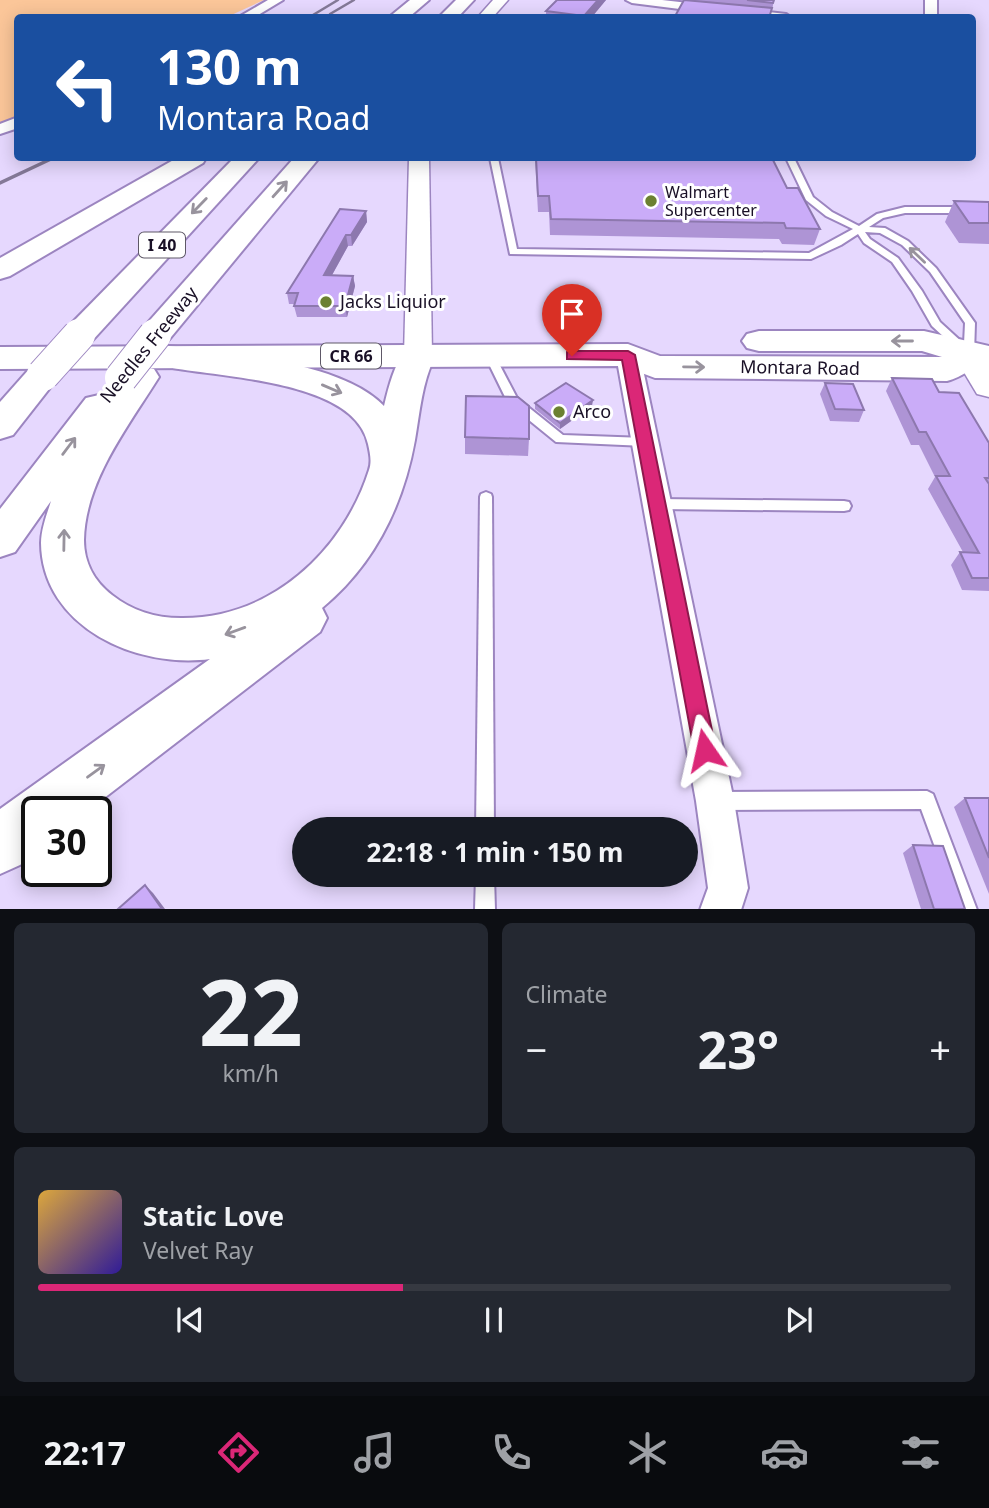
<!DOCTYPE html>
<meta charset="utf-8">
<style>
:root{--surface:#171b24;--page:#242831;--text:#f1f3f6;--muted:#9ea1a6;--line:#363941;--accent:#db2777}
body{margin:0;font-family:"Noto Sans",sans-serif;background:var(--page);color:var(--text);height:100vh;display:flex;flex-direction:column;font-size:26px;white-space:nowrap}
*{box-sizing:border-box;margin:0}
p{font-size:23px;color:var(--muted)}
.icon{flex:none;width:38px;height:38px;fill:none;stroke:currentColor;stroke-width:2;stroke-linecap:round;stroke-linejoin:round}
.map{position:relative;height:909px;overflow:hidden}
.details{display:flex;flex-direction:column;gap:14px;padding:14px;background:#0d0f14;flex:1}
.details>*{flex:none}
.banner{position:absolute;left:14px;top:14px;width:962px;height:147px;border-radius:7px;box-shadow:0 4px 18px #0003;background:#1a4fa0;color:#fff;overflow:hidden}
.speed{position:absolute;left:21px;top:796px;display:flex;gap:14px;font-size:35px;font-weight:700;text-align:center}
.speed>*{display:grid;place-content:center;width:91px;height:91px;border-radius:50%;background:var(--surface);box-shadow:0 4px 18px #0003;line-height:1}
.speed .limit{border:4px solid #111;border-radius:10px;background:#fff;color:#111}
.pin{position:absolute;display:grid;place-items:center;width:60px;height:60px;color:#fff;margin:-72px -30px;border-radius:50% 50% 50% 0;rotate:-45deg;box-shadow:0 0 7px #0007}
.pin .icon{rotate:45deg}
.me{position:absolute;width:77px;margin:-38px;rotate:349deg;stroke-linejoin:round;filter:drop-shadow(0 0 5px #0008)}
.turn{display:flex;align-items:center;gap:24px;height:147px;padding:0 28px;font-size:32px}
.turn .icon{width:91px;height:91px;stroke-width:2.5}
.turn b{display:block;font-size:49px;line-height:60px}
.big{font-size:52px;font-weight:700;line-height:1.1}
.details .tile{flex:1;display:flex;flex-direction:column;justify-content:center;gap:10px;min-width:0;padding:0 24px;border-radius:10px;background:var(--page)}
.details .dial{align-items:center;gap:0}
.dial b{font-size:91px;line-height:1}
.song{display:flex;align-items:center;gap:21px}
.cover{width:84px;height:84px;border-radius:10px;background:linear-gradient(135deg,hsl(40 70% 55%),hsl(250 70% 35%))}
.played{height:7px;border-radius:4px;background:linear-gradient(90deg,var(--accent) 40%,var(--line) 40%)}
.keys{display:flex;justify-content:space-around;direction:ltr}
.heat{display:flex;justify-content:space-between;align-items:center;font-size:38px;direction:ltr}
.details .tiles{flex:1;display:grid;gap:14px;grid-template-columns:1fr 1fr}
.tile:last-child{grid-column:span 2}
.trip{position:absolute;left:292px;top:817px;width:406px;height:70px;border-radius:35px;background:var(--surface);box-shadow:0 4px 18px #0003;font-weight:700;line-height:70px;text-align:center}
.tab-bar{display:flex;height:112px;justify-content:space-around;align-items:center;background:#090b0e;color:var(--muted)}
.tab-bar .icon{width:49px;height:49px}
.tab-bar .on{color:var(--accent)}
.tab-bar b{font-size:32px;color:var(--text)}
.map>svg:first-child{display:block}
.green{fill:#fbc699}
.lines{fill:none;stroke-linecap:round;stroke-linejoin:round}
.service-casing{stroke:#9c85c0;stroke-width:4}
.minor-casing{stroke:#9c85c0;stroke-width:4}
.tertiary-casing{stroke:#9c85c0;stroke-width:3}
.secondary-casing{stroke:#9c85c0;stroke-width:3}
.primary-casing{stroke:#9c85c0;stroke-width:4}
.motorway-casing{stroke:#9c85c0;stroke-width:4}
.service{fill:#fff;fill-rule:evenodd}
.minor{fill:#fff;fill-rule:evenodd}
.tertiary{fill:#fff;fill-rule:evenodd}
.secondary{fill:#fff;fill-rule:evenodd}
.primary{fill:#fff;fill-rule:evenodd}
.motorway{fill:#fff;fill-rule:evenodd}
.rail-far1{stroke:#847997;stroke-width:2.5}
.rail{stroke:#847997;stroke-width:3.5}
.motorway-bridge-casing{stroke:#9c85c0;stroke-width:34;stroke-linecap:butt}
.motorway-bridge{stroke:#fff;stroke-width:32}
.wall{fill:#ae94d5}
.shaded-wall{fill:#8d78ae}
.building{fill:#caacf8;stroke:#8d78ae;stroke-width:2}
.oneway{stroke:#98939d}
.route{fill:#db2777;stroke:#8e194d;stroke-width:2}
.poi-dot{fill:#6b8031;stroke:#fff;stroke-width:2.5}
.labels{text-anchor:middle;stroke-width:6;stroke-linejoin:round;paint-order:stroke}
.far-poi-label{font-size:16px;fill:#191026;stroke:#fff;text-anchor:start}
.shield{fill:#fff;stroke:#5e5867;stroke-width:2}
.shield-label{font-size:16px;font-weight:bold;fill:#191026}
.poi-label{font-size:18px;fill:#191026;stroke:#fff;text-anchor:start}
.street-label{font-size:18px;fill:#191026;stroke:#fff}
</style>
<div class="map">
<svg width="989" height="910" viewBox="0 0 989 910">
<rect width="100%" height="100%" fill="#e6d8fe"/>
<path class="green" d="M 0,0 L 264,0 L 227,17 L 18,18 L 17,116 L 0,123 Z"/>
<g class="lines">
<defs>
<g id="service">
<path d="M 490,158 L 498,158 L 517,249 L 809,253 L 853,229 L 826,216 L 806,200 L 786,158 L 794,158 L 813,197 L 832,212 L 859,226 L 877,214 L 905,207 L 989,207 L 989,213 L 905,213 L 883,218 L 869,227 L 885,228 L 908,241 L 936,268 L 975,323 L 974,354 L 969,357 L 965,356 L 964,350 L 957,349 L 932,326 L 912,291 L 892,262 L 864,243 L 858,234 L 841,245 L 811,259 L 510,254 ZM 865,232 L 880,233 L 902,245 L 930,272 L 965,323 L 964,344 L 940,322 L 922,291 L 898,258 L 870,239 Z"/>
<path d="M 490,353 L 495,356 L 517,398 L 563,435 L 645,438 L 651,442 L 645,446 L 556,442 L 508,403 L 485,356 Z"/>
<path d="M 486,492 L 491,494 L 492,497 L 494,830 L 476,830 L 480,497 L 481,494 Z"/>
<path d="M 658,499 L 844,501 L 849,502 L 851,506 L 849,510 L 844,511 L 658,509 L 653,508 L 652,504 L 653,500 Z"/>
<path d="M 927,791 L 933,794 L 977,910 L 958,910 L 921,809 L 718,810 L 712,807 L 709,801 L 712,795 L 718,792 Z"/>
<path d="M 476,875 L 494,875 L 495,910 L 475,910 Z"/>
</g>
<g id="minor">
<path d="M 268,0 L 283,0 L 253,18 L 237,18 Z"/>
<path d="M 626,0 L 662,0 L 786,14 L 792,18 L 751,18 L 632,3 Z"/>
<rect x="925" y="0" width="12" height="18"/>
<path d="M 18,117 L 18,128 L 0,134 L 0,124 Z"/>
<path d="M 628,348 L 636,350 L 640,355 L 734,801 L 748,888 L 741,910 L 700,910 L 708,888 L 696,801 L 616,355 L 620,350 Z"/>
</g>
<g id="tertiary">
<path d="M 493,0 L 508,0 L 492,18 L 477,18 Z"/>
<path d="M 409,158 L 429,158 L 432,356 L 428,362 L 418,365 L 408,362 L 404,356 Z"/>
</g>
<path id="secondary" d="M 969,344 L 980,347 L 989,360 L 989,397 L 977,394 L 953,354 L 958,347 Z"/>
<path id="primary" d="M 759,331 L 924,331 L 989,346 L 989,362 C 973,366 963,377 947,381 L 655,378 L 623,366 L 0,369 L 0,347 L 628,344 L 660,356 L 942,357 L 922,351 L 759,351 L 747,348 L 742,341 L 747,334 Z"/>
<g id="motorway">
<path d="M 410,0 L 429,0 L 408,18 L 388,18 Z"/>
<path d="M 456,0 L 474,0 L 457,18 L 438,18 Z"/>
<path d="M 177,158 L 206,158 L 203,163 L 10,276 L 0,279 L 0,258 Z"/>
<path d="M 234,158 L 259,158 L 91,342 L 79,345 L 67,342 L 63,335 L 67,328 Z"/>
<path d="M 294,158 L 319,158 L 167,342 L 155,345 L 143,342 L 139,335 L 143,328 Z"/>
<path d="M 418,345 L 430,348 L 435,356 C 422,383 420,411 415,440 C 403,506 374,565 322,608 L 327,618 L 320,632 L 86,812 L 37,812 L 37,852 L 20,865 L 0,874 L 0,809 L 210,659 C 137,669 42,627 41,543 C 41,529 47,514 51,501 L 15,552 L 0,557 L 0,509 L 86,398 L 99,395 L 110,398 C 123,378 127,362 154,369 L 159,377 C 129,425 85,481 84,540 C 84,563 95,582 112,595 C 132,611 156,618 181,618 C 270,619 343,552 369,470 C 372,462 370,453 368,444 C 354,377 210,378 157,365 L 152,357 L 157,349 L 169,346 C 229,354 341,361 384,406 C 389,385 394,366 406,348 Z"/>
<path d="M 43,364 L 55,367 L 60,375 L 13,435 L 0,439 L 0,402 L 31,367 Z"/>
</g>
</defs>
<use href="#service" class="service-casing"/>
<use href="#minor" class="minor-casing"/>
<use href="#tertiary" class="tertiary-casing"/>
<use href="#secondary" class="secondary-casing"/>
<use href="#primary" class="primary-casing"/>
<use href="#motorway" class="motorway-casing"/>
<use href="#service" class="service"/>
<use href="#minor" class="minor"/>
<use href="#tertiary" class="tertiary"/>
<use href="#secondary" class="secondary"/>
<use href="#primary" class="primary"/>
<use href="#motorway" class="motorway"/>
<g class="rail-far1">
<path d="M 330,14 L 354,0"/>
<path d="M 308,18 L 338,0"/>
</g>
<path class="rail" d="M 0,183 L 53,158"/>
<defs>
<g id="motorway-bridge">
<path d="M 43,375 L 79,335"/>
<path d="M 121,378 L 155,335"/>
</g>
</defs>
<use href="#motorway-bridge" class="motorway-bridge-casing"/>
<use href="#motorway-bridge" class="motorway-bridge"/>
</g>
<g class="wall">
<path d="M 557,0 L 606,0 L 591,18 L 546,18 L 546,11 Z"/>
<path d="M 688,0 L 774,0 L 772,10 Z"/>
<path d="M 535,158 L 772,158 L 787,188 L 820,229 L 814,245 L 782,244 L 779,239 L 550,235 L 549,212 L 538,212 Z"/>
<path d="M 954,201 L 989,202 L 989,244 L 959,243 L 945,222 Z"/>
<path d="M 366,211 L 367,222 L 352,246 L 348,246 L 332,275 L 353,276 L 355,286 L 347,317 L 297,317 L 294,306 L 295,304 L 289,304 L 287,293 Z"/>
<path d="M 892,378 L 939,392 L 989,443 L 989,591 L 962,590 L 951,565 L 960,552 L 963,552 L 928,489 L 935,477 L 919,445 L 911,445 L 886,391 Z"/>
<path d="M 825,383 L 864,410 L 859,422 L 830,421 L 820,394 Z"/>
<path d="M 535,403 L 592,406 L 560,429 L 535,409 Z"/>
<path d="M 465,437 L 529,439 L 528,456 L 465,454 Z"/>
<path d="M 965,798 L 989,798 L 989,894 L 954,807 Z"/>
<path d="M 913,845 L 965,909 L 921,909 L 903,853 Z"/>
</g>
<g class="shaded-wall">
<path d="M 598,0 L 606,0 L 591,18 L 584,18 L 584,16 Z"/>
<path d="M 366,211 L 367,222 L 352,246 L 351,235 Z"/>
<path d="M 346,235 L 348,246 L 326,286 L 324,275 Z"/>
<path d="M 353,276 L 355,286 L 347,317 L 345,306 Z"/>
<path d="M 593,400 L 592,406 L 560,429 L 560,423 Z"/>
<path d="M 145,885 L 153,893 L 165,909 L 162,909 Z"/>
</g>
<g class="building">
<path d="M 557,0 L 598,0 L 584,16 L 546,11 Z"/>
<path d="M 684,0 L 772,8 L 769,18 L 674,18 Z"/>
<path d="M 747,0 L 774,0 L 773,3 Z"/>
<path d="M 536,158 L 772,158 L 787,188 L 798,188 L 820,229 L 786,228 L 784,223 L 551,219 L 549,196 L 538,196 Z"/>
<path d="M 954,201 L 989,202 L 989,223 L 969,223 Z"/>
<path d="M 340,209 L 366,211 L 351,235 L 346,235 L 324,275 L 353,276 L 345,306 L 294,306 L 298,293 L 287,293 Z"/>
<path d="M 892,378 L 932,379 L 939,392 L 959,393 L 989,443 L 989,478 L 985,478 L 989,484 L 989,578 L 972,578 L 960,552 L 979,553 L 936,476 L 950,476 L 926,432 L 919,432 Z"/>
<path d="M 566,383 L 593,400 L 560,423 L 535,403 Z"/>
<path d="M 825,383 L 853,384 L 864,410 L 835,409 Z"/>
<path d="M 466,396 L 518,397 L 529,406 L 529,439 L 465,437 Z"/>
<path d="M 965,798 L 989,798 L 989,858 Z"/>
<path d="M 913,845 L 943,846 L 965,909 L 934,909 Z"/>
<path d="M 145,885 L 162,909 L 118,909 Z"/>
</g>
<defs><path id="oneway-shaft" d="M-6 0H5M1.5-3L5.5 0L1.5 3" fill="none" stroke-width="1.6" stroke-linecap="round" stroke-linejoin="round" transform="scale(1.75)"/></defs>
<g class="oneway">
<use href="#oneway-shaft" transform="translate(280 189) rotate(-48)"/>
<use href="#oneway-shaft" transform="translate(199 206) rotate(134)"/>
<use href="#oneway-shaft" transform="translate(917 255) rotate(-136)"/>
<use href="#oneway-shaft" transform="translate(902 341) rotate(180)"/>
<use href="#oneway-shaft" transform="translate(694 367) rotate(1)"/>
<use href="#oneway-shaft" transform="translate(332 389) rotate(23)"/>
<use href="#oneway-shaft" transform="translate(69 446) rotate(-53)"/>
<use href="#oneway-shaft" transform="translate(64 540) rotate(-89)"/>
<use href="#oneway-shaft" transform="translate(235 631) rotate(160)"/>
<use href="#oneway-shaft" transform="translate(96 771) rotate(-36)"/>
</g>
<path class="route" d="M 572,351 L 628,351 L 635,355 L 716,750 L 713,758 L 705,761 L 698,758 L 694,750 L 622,360 L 567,359 L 567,352 Z"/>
<g class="poi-dot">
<circle cx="651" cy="201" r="7"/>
<circle cx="326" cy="302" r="7"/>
<circle cx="559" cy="412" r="7"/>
</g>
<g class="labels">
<g class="far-poi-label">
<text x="665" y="198">Walmart<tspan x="665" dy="18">Supercenter</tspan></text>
</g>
<g class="shield">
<rect x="139" y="232.5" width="46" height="25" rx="5"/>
<rect x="321" y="343.5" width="60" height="25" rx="5"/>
</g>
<g class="shield-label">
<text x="162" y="251">I 40</text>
<text x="351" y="362">CR 66</text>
</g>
<g class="poi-label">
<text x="340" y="308">Jacks Liquior</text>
<text x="573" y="418">Arco</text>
</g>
<g class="street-label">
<text transform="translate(149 345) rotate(-51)" y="6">Needles Freeway</text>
<text transform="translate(800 368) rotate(1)" y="6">Montara Road</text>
</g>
</g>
</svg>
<div class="speed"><div class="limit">30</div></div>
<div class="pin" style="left:572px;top:356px;background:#d93025"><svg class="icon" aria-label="arrive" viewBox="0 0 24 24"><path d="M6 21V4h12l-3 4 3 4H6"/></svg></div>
<svg class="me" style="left:705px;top:750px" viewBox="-20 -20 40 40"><path d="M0-17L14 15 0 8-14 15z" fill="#db2777" stroke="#fff" stroke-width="4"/></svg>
<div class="trip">22:18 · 1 min · 150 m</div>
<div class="banner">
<div class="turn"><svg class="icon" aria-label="left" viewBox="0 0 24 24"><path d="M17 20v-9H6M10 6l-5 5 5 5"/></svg><div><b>130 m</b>Montara Road</div></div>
</div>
</div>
<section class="details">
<div class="tiles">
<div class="tile dial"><b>22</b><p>km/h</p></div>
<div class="tile"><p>Climate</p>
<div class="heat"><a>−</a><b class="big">23°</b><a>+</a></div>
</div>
<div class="tile">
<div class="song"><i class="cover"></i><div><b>Static Love</b><p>Velvet Ray</p></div></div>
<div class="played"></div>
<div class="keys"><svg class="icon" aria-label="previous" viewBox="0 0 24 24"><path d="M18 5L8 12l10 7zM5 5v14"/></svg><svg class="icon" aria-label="pause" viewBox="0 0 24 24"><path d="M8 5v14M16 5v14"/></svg><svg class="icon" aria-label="next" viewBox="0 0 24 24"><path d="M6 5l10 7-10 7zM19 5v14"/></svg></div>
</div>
</div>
</section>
<nav class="tab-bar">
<b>22:17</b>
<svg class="icon on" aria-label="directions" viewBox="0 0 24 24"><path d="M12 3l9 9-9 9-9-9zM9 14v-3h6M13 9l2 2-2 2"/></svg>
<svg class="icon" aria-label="music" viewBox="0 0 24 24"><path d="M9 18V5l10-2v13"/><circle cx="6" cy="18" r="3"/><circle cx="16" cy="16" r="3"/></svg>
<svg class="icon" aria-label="phone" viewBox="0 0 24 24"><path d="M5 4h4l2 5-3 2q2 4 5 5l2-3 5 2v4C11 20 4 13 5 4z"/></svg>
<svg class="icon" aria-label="climate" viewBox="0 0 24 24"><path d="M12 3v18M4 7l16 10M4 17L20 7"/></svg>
<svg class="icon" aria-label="car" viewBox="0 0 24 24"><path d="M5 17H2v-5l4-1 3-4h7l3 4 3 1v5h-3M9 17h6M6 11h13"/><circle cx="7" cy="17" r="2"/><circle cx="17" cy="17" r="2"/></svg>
<svg class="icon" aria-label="filters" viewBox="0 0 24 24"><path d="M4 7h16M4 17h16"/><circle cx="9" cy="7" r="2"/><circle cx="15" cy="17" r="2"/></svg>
</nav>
